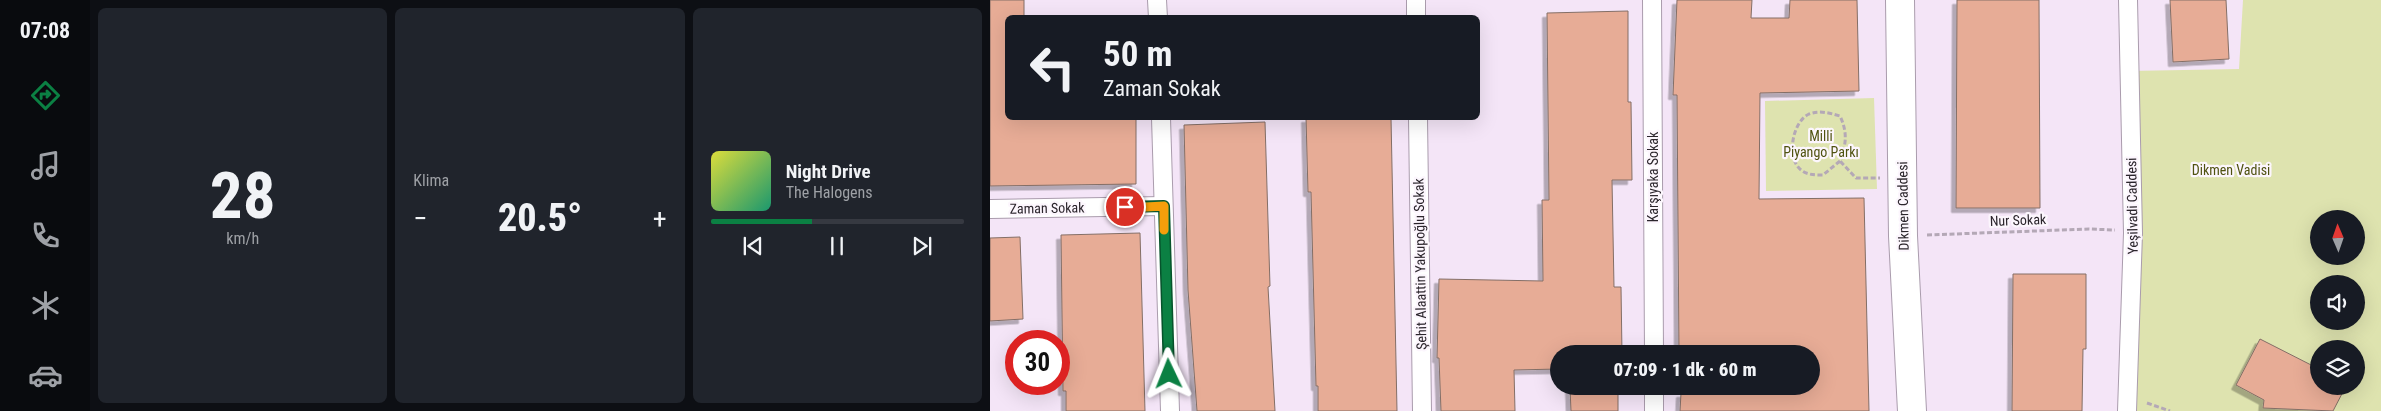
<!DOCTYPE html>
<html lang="tr">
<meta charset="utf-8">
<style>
:root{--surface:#171b24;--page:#20242c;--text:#f1f3f6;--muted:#9ea1a6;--line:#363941;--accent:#0b8043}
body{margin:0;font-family:"Roboto Condensed",sans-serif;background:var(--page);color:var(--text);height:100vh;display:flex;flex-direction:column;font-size:19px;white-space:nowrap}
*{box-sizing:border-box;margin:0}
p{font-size:16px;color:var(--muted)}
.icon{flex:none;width:28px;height:28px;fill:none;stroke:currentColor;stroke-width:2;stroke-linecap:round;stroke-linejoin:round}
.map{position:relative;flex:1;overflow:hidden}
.details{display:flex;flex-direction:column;gap:8px;padding:8px;background:#0d0f14;width:900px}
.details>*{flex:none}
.hud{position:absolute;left:15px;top:15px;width:475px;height:105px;border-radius:8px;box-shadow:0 5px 20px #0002;background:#171b24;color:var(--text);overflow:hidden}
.needle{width:32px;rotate:358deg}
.fabs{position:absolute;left:1320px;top:210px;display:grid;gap:10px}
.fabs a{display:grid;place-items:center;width:55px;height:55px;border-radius:50%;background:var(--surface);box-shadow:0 5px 20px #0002;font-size:25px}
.speed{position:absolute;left:15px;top:330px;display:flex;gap:10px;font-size:25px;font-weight:700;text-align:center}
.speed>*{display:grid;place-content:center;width:65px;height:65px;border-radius:50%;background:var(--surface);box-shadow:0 5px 20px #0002;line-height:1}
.speed .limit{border:8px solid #d22;background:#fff;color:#111}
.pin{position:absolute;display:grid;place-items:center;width:42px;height:42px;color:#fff;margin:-21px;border:2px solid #fff;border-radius:50%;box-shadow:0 1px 5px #0007}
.me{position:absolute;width:55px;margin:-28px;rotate:358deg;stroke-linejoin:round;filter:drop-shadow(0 0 4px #0008)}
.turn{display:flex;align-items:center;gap:18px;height:105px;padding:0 15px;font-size:22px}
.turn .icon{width:65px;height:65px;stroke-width:2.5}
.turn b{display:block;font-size:35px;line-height:42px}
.big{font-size:38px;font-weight:800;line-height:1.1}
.details .tile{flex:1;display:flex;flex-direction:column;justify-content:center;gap:8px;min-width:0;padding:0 18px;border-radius:8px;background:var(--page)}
.details .dial{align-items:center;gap:0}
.dial b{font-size:65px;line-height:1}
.song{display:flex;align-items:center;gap:15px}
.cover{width:60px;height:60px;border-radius:8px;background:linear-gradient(135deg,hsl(60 70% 55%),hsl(160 70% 35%))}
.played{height:5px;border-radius:2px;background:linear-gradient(90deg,var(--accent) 40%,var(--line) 40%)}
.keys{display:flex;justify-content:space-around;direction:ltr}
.heat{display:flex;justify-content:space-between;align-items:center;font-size:28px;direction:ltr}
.details .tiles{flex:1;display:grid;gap:8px;grid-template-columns:repeat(3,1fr)}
.trip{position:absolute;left:560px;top:345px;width:270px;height:50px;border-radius:25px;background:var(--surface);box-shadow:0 5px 20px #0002;font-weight:800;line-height:50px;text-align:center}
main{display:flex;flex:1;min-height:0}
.menu{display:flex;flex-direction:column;width:90px;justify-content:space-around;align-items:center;background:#090b0e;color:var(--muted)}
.menu .icon{width:35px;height:35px}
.menu .selected{color:var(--accent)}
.menu b{font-size:22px;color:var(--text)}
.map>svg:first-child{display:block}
.green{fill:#dee3af;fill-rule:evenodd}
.building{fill:#e7ac96;stroke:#846f67;filter:url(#shadow)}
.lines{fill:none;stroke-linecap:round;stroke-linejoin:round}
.minor-casing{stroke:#aa9cad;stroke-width:20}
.primary-casing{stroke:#aa9cad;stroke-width:30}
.path{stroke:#b4a8b6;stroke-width:3;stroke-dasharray:5 2.5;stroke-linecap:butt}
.minor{stroke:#fff;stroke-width:18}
.primary{stroke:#fff;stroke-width:28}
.route-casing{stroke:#07532c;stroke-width:12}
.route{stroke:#0b8043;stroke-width:9}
.slow{stroke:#f59e0b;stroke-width:9}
.labels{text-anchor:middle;stroke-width:4.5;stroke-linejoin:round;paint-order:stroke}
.park-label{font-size:14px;fill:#4f5210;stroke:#fcf6fd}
.street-label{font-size:14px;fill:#2b252c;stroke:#fcf6fd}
</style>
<main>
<nav class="menu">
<b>07:08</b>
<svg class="icon selected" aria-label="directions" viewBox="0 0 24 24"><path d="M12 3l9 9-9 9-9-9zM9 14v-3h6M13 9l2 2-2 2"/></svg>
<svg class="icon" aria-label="music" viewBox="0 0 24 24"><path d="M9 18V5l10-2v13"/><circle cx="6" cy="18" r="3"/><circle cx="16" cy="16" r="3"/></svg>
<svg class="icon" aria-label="phone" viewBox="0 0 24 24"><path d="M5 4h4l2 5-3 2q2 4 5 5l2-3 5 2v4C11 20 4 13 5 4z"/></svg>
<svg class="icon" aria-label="climate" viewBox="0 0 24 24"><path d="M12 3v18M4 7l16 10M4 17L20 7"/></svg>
<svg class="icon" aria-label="car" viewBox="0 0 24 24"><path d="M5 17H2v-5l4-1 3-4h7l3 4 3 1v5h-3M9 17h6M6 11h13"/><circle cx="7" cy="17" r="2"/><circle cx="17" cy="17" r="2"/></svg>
</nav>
<section class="details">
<div class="tiles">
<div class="tile dial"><b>28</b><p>km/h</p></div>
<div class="tile"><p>Klima</p>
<div class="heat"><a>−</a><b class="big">20.5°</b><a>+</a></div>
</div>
<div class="tile">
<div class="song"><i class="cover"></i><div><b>Night Drive</b><p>The Halogens</p></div></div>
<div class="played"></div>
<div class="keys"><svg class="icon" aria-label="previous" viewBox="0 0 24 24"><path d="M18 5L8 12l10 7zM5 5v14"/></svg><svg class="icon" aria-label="pause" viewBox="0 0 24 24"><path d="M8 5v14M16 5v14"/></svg><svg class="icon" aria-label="next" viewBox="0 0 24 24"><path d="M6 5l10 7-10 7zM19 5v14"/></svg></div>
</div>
</div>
</section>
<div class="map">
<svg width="1391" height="411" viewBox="0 0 1391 411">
<defs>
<filter id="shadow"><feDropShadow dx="-4.5" dy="4.5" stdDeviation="0" flood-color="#0004"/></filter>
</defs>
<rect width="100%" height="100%" fill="#f4e5f7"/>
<g class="green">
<path d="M 1253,0 L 1391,0 L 1391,411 L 1137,411 L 1139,71 L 1249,69 ZM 1329,219 L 1366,219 L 1366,256 L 1329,256 ZM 1329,284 L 1366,284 L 1366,321 L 1329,321 ZM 1329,349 L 1366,349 L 1366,386 L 1329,386 Z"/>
<path d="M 884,98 L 887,189 L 776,191 L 775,101 Z"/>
</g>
<g class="building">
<path d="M 0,0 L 34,0 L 34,18 L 18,18 L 18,118 L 146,118 L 146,184 L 0,186 Z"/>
<path d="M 687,0 L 762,0 L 761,18 L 799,18 L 800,0 L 867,0 L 869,91 L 770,93 L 769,199 L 874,198 L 879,411 L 690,411 L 691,393 L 801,390 L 801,386 L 821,386 L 821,354 L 689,354 L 687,95 L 683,95 Z"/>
<path d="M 967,0 L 1049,0 L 1050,208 L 966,208 Z"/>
<path d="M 1180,0 L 1236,0 L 1239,59 L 1183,62 Z"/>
<path d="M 638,11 L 638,102 L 641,102 L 642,180 L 622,180 L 624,287 L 631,287 L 632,354 L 569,354 L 569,369 L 524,370 L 525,411 L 451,411 L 449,358 L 447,358 L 449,279 L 553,281 L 552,200 L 559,200 L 557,13 Z"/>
<path d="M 316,118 L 401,118 L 407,411 L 328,411 L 328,386 L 326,386 L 321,192 L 318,192 Z"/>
<path d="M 275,122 L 280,286 L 278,287 L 285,411 L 207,411 L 198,290 L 194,125 Z"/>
<path d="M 150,233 L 155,411 L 76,411 L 76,391 L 73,391 L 71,235 Z"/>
<path d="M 30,237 L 33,319 L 0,321 L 0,238 Z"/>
<path d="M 1023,274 L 1096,274 L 1096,349 L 1093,349 L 1092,411 L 1022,411 Z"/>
<path d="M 1270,339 L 1329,369 L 1329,386 L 1356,386 L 1343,411 L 1273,408 L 1274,400 L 1246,385 Z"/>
<path d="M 628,386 L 628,411 L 581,411 L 580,388 Z"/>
</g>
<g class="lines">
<defs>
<g id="minor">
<path d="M 167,0 L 168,18"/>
<path d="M 426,0 L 426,18"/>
<path d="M 662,0 L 664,354"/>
<path d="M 171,118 L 180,411"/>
<path d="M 428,118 L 432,411"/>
<path d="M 0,209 L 173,206"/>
<path d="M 664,386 L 664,411"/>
<path d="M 1137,411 L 1143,233 L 1138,0"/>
</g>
<path id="primary" d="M 910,0 L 913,236 L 922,411"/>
</defs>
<use href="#minor" class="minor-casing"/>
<use href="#primary" class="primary-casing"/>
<g class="path">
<path d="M 850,161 L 833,175 C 825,175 817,175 811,170 C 796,158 802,122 819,114 C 830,110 839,113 850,116 C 858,133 856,145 850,161 L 866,178 L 890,178"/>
<path d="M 937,235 L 1099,229 L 1125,230"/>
<path d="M 1157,403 L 1180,411"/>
</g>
<use href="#minor" class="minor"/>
<use href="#primary" class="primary"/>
</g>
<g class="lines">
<defs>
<path id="route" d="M 135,207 L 174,206 L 179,374"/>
</defs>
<use href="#route" class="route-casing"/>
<use href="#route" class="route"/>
<path class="slow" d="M 156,207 L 174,206 L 174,230"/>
</g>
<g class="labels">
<g class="park-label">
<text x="831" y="141">Milli<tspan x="831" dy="16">Piyango Parkı</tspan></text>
<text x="1241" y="175">Dikmen Vadisi</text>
</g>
<g class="street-label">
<text transform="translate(663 177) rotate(-90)" y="5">Karşıyaka Sokak</text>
<text transform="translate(913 206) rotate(-91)" y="5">Dikmen Caddesi</text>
<text transform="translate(1142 206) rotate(-91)" y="5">Yeşilvadi Caddesi</text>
<text transform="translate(57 208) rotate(-1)" y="5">Zaman Sokak</text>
<text transform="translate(1028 220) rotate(-2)" y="5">Nur Sokak</text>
<text transform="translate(430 264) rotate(-91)" y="5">Şehit Alaattin Yakupoğlu Sokak</text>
</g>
</g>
</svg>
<div class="fabs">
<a><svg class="needle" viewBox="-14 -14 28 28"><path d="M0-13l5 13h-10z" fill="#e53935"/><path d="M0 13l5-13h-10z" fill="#9ea1a6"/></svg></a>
<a><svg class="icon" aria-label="sound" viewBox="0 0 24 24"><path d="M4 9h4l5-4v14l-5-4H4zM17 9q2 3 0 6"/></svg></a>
<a><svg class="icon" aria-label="layers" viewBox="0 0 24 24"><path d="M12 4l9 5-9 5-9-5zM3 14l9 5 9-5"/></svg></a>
</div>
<div class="speed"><div class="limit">30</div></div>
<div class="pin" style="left:135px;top:207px;background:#d93025"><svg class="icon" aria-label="arrive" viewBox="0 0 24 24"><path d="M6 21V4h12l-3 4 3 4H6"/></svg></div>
<svg class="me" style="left:179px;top:374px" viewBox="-20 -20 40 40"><path d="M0-17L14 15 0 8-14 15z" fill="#0b8043" stroke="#fff" stroke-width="4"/></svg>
<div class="trip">07:09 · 1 dk · 60 m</div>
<div class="hud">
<div class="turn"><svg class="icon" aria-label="left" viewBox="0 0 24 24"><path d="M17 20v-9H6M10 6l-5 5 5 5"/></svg><div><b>50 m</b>Zaman Sokak</div></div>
</div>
</div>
</main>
